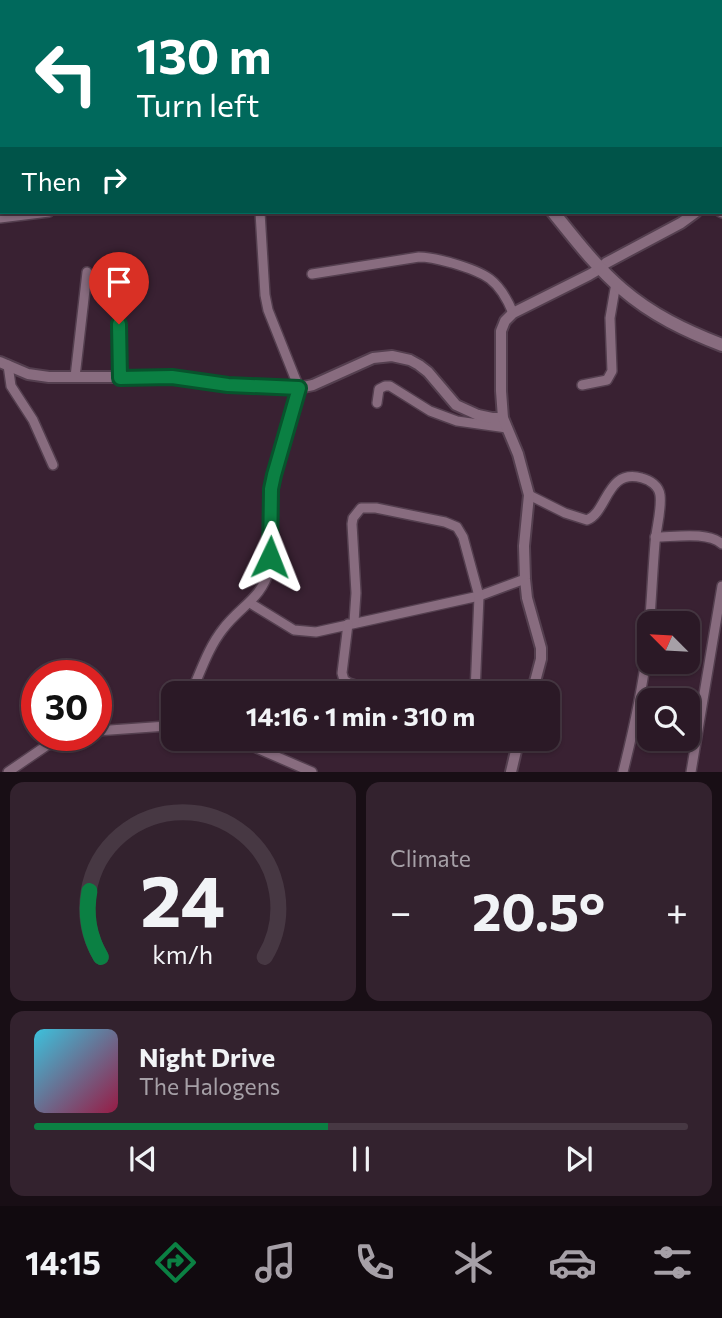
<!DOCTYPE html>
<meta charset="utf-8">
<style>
:root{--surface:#2b1926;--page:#33222e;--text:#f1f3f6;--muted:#a6a0a7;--line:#473843;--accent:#0b8043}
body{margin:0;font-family:Commissioner,sans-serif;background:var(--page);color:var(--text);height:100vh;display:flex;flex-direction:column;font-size:26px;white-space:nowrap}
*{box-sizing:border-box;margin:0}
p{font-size:23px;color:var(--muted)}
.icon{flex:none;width:38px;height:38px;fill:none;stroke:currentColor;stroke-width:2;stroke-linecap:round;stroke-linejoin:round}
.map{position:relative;height:772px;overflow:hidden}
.panel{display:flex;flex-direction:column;gap:10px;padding:10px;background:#180e15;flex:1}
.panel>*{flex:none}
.guide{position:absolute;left:0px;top:0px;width:723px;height:214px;box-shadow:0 2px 5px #0004,0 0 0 2px var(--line);background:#00695c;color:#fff;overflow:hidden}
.needle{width:46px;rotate:294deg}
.fabs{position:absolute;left:637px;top:611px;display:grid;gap:14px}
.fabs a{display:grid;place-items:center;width:63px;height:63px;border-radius:14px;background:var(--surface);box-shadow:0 2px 5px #0004,0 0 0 2px var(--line);font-size:35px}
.speed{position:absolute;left:21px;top:660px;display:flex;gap:14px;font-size:35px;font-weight:700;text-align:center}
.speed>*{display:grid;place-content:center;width:91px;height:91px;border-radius:50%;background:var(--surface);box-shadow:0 2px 5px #0004,0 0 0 2px var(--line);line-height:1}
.speed .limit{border:10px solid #d22;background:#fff;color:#111}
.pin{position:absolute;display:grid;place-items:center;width:60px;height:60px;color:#fff;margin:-72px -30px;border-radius:50% 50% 50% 0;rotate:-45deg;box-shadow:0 0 7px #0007}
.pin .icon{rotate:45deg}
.me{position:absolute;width:77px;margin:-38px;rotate:2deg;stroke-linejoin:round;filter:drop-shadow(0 0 5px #0008)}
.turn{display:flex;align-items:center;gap:24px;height:147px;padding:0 21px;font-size:32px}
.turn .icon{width:91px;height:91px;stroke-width:2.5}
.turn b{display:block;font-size:49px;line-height:60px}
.then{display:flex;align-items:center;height:66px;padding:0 21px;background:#0003;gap:14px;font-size:26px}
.big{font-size:52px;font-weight:700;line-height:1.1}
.panel .widget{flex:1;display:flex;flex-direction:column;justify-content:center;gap:10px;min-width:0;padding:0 24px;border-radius:14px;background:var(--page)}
.panel .dial{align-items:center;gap:0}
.dial svg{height:182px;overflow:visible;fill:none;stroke:var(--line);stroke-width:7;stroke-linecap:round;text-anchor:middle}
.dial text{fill:var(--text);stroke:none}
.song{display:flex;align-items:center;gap:21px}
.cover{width:84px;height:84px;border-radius:10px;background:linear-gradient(135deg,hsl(190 70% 55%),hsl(340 70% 35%))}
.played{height:7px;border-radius:4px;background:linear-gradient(90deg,var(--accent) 45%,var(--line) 45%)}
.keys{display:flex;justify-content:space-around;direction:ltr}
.heat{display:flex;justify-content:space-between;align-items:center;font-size:38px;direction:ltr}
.panel .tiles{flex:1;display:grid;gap:10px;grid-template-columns:1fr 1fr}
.widget:last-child{grid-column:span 2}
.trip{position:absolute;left:161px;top:681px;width:399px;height:70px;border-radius:14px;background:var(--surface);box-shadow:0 2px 5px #0004,0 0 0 2px var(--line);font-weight:700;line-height:70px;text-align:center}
.dock{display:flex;height:112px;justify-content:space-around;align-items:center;background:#110a0f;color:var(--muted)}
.dock .icon{width:49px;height:49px}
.dock .selected{color:var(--accent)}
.dock b{font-size:32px;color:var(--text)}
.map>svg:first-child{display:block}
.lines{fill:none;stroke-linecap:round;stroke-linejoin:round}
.minor-casing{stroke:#543f4f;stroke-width:12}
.tertiary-casing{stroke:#543f4f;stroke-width:14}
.secondary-casing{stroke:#543f4f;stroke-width:16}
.minor{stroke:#886c7f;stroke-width:9}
.tertiary{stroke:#886c7f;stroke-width:10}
.secondary{stroke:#886c7f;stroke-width:12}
.route-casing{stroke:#07532c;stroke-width:18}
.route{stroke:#0b8043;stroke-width:12}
</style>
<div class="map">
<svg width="722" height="772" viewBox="0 0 722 772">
<rect width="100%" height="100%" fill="#392132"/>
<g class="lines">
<defs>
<g id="minor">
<path d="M 233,0 L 233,2"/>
<path d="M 458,2 L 463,0"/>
<path d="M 0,119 L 2,119"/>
<path d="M 721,160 L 722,160"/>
<path d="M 720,212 L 722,213"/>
<path d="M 0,218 L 49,212"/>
<path d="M 312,274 L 419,257 C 431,257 441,260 452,263 C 486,273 499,279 513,313"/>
<path d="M 119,297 L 120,378"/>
<path d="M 8,365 L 11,386 L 33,420 L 53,465"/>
<path d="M 75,377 L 87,272"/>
<path d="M 582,385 L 607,380 L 612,371 L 610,318 L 616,283"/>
<path d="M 377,403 L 379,389 L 385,386 L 390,386 L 430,411 L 457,421 L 507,428"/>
<path d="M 529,495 L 565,513 L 587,520 C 608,512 606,468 642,478 C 650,480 659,486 660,495 C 662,509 656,529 655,543 C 652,579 651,615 647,651 C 642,692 633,732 623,772"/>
<path d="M 655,537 C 674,537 708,531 722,544"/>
<path d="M 250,603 L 294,630 L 316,632 L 479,596 L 525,579"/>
<path d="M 354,622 L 356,593 L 352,524 L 353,518 L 361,508 L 376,508 L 445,522 L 457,527 L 463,537 L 479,596 L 475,693"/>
<path d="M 348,624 L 342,673 L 344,680 L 349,683 L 380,693"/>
<path d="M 62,665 L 62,676"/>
<path d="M 191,693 C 201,671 208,648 223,629 C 241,605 261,600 270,568 L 271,490 L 274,475 L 299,388 L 268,310 L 265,295 L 260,212"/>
<path d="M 96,731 L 167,726 L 173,723"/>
<path d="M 245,743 L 312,772"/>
<path d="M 8,772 L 46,746 L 75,735"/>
<path d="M 691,772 L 722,586"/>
</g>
<g id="tertiary">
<path d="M 721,177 L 722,175"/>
<path d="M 0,362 L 28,374 L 49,377 L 172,377 L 228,385 L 299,388 L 313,385 L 373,358 L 392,356 L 410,360 L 419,365 L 428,372 L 456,405 L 478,415 L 492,418 L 503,418"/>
<path d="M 532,693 L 541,659 L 541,648 L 527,598 L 525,579 L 524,546 L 529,495 L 518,454 L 503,418 L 501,391 L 501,331 L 505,321 L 513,313 L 589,275 L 601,268 L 606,263 L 681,223 L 696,212"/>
<path d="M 511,772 L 519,738"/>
</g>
<g id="secondary">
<path d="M 444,0 L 444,2"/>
<path d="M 553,212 C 574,238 596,267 622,289 C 652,315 686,331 722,345"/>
</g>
</defs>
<use href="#minor" class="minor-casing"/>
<use href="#tertiary" class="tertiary-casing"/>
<use href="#secondary" class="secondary-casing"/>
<use href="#minor" class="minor"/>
<use href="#tertiary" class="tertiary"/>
<use href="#secondary" class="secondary"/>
</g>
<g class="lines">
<defs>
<path id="route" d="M 119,324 L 120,378 L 172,377 L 228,385 L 299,388 L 274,475 L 271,489 L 270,557"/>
</defs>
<use href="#route" class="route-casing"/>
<use href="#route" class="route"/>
</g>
</svg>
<div class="fabs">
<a><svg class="needle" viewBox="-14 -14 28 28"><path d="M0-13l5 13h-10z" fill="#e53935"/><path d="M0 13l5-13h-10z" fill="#a6a0a7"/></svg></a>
<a><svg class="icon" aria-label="search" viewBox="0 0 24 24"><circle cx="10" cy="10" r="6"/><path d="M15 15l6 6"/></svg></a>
</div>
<div class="speed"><div class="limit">30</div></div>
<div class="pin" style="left:119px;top:324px;background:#d93025"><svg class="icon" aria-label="arrive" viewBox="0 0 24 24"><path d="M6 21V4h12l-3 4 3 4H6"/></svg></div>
<svg class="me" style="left:270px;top:557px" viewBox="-20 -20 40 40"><path d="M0-17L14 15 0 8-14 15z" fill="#0b8043" stroke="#fff" stroke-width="4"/></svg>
<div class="trip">14:16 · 1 min · 310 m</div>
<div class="guide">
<div class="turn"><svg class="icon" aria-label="left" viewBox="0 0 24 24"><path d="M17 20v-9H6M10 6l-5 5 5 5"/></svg><div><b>130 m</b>Turn left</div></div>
<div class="then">Then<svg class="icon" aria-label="right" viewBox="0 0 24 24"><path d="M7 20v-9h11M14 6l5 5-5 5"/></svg></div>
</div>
</div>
<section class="panel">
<div class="tiles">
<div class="widget dial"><svg viewBox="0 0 100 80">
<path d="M14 69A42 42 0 1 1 86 69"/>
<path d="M14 69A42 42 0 0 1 9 40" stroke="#0b8043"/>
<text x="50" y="56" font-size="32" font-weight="700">24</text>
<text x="50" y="72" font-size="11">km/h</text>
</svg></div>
<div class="widget"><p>Climate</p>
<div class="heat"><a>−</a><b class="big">20.5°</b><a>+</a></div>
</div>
<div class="widget">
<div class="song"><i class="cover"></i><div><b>Night Drive</b><p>The Halogens</p></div></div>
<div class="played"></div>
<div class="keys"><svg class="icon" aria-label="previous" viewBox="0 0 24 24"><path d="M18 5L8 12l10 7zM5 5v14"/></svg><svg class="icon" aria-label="pause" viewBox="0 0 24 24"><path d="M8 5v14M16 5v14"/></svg><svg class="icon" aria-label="next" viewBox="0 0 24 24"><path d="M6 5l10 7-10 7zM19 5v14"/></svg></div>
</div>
</div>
</section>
<nav class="dock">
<b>14:15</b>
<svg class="icon selected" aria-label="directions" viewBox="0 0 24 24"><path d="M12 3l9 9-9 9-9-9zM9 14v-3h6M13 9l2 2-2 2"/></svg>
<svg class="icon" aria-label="music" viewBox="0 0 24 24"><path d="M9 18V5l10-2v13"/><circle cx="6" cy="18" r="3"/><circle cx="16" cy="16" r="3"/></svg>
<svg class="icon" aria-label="phone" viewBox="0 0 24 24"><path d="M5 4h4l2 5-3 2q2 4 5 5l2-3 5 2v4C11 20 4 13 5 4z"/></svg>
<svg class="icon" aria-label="climate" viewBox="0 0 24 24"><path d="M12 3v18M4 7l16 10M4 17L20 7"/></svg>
<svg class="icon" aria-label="car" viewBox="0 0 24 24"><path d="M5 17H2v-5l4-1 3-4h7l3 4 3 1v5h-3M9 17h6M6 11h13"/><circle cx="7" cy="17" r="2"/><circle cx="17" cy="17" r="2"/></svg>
<svg class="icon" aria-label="filters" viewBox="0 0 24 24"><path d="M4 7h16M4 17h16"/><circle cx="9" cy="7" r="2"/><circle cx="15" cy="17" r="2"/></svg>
</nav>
